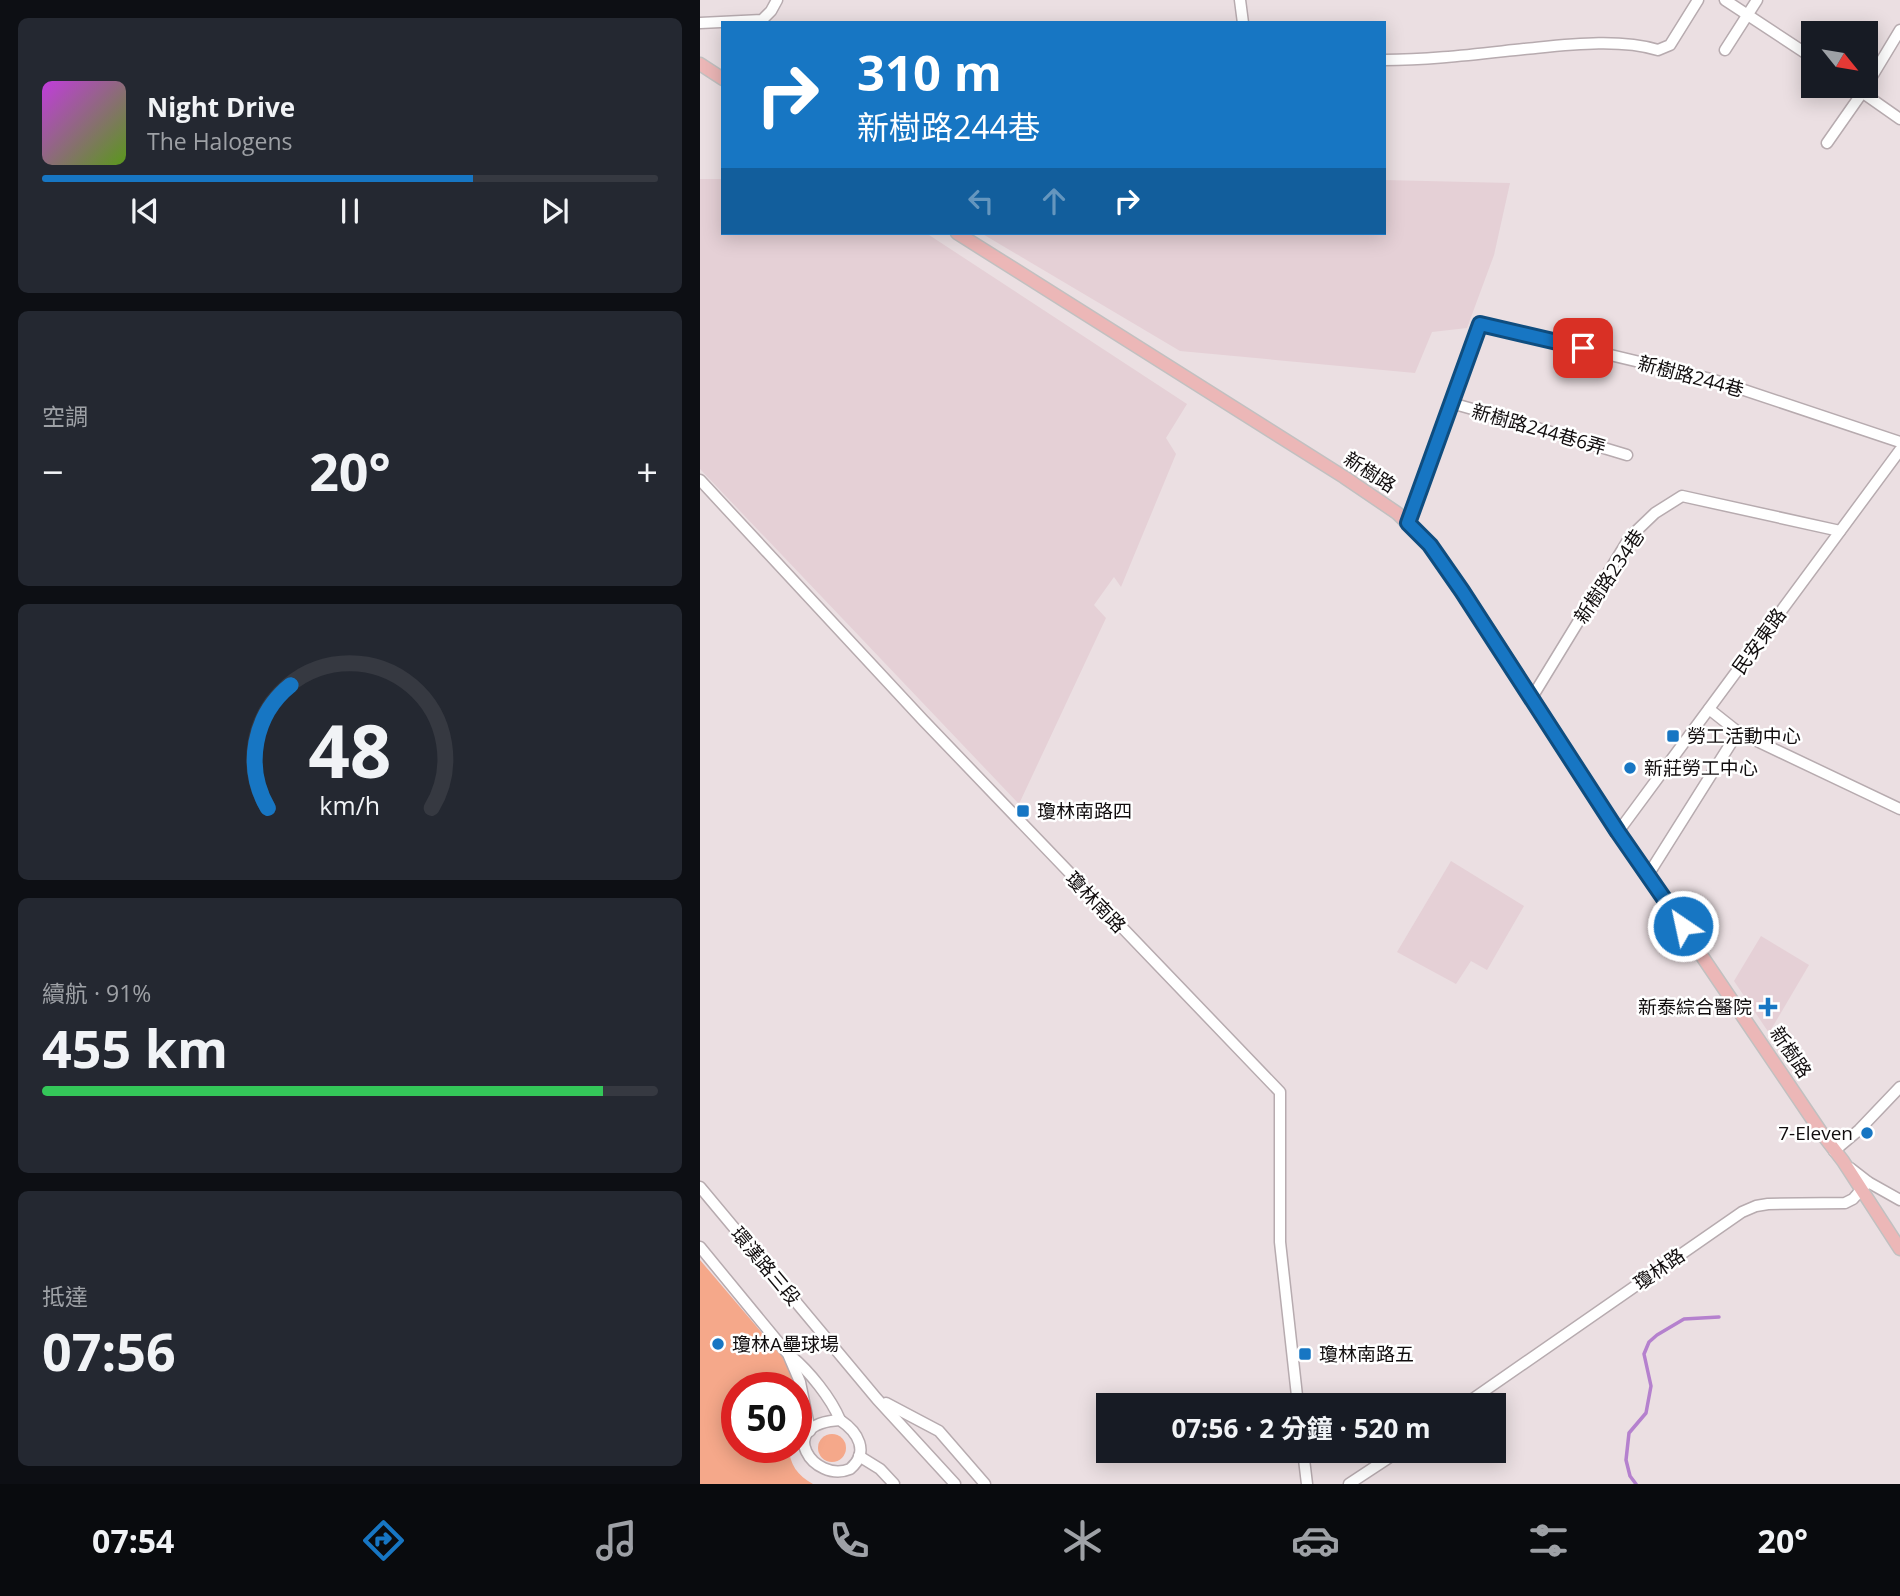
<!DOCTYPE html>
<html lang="zh-TW">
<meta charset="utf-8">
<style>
:root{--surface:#171b24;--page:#242831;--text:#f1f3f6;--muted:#9ea1a6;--line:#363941;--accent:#1776c3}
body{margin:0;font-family:"Open Sans","Noto Sans TC",sans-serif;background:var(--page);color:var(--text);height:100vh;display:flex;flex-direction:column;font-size:26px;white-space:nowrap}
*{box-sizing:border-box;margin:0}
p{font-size:23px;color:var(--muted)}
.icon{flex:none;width:38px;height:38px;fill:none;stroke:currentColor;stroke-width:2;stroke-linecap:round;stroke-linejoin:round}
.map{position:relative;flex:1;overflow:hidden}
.drawer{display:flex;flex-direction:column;gap:18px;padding:18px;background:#0d0f14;width:700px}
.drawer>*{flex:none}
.guide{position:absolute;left:21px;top:21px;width:665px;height:214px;border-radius:0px;box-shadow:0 4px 18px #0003;background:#1776c3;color:#fff;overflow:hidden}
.needle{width:46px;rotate:120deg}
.tools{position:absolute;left:1101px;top:21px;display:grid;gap:14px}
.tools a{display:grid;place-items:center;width:77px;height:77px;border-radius:0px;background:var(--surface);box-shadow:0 4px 18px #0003;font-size:35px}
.speed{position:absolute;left:21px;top:1372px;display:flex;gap:14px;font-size:35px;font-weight:700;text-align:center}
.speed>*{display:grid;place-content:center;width:91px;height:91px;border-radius:50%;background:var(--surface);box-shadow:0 4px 18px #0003;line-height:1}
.speed .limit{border:10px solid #d22;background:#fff;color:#111}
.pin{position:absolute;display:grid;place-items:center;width:60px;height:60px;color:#fff;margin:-30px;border-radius:14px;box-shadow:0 4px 10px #0006}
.me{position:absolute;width:77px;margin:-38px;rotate:326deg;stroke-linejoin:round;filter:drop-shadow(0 0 5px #0008)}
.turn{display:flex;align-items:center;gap:24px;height:147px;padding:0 21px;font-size:32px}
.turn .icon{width:91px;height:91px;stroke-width:2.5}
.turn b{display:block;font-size:49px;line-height:60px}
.lanes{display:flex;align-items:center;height:66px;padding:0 21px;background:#0003;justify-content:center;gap:35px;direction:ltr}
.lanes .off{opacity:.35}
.big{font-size:52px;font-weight:700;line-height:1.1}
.drawer .tile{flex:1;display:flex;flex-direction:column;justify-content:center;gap:10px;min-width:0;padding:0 24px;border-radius:10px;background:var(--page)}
.drawer .dial{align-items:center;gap:0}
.dial svg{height:182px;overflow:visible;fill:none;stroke:var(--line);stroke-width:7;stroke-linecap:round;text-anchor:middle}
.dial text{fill:var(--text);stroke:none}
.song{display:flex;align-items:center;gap:21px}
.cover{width:84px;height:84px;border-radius:10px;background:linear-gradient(135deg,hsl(290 70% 55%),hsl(90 70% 35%))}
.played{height:7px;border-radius:4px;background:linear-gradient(90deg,var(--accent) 70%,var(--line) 70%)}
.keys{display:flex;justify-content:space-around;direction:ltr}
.heat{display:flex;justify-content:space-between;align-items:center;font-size:38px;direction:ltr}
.charge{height:10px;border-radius:5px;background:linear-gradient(90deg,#34c759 91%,var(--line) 0)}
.trip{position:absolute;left:396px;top:1393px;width:410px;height:70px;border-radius:0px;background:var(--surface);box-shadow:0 4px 18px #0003;font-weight:700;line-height:70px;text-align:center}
.tab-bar{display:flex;height:112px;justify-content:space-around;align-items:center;background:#090b0e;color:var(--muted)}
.tab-bar .icon{width:49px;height:49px}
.tab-bar .on{color:var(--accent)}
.tab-bar b{font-size:32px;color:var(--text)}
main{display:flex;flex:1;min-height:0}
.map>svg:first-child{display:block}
.built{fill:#e5d0d6}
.green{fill:#f5a88a}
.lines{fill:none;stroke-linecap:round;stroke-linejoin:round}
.stream{stroke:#b581ce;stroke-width:3.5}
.minor-casing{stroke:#b7abaf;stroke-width:13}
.major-casing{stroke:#c1c0c0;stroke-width:15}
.minor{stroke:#fff;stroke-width:10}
.major{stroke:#ecb7b7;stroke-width:12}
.route-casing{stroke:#0f4d7f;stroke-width:18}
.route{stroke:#1776c3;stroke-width:12}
.poi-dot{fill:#1776c3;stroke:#fff;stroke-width:2.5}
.labels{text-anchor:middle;stroke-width:5;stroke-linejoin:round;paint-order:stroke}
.street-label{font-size:19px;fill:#110d0e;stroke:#fff}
.poi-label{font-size:19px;fill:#110d0e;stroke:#fff;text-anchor:start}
</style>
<main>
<section class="drawer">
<div class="tile">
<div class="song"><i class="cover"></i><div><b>Night Drive</b><p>The Halogens</p></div></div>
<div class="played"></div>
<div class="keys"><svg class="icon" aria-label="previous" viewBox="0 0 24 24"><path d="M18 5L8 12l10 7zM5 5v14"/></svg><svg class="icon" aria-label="pause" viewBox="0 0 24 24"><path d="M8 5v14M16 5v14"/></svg><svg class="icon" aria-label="next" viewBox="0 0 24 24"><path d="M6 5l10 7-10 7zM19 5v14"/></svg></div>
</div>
<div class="tile"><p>空調</p>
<div class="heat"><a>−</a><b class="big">20°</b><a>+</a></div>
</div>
<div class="tile dial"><svg viewBox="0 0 100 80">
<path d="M14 69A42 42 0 1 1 86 69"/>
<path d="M14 69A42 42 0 0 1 24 15" stroke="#1776c3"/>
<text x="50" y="56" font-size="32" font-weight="700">48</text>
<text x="50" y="72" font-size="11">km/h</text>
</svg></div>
<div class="tile"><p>續航 · 91%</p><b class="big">455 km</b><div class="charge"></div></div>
<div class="tile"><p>抵達</p><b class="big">07:56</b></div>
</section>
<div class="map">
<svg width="1200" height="1484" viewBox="0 0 1200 1484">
<rect width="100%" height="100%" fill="#ebdfe2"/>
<g class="built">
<path d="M 0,179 L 23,179 L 23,233 L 226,233 L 487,404 L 466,438 L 476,454 L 421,587 L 414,577 L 394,605 L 406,618 L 319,804 L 0,469 Z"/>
<path d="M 684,180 L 810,183 L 794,255 L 767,328 L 732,332 L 715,373 L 480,351 L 281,233 L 684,233 Z"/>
<path d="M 751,861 L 824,906 L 787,970 L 771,961 L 756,984 L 697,952 Z"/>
<path d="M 1061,936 L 1109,965 L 1069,1033 L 1034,981 Z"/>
</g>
<g class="green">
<path d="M 0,1260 L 91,1367 L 94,1388 L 37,1388 L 37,1447 L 89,1447 C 89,1464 98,1476 113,1484 L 0,1484 Z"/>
<circle cx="132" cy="1448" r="14"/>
</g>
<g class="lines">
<path class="stream" d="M 936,1484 L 930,1476 L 926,1460 L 929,1433 L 946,1413 L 951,1386 L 944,1354 L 949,1342 L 957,1335 L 984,1319 L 1019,1317"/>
<defs>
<g id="minor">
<path d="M 540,0 L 543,23"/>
<path d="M 1025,0 L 1113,58"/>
<path d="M 0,23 L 62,20 L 71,11 L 77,0"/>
<path d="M 1025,50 L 1057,0"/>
<path d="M 684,60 C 731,60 777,54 824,49 C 866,45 918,38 958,50 L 970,45 L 998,0"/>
<path d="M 1153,86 L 1200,119"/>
<path d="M 1127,143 L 1162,93 L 1200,30"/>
<path d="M 751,403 L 801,417 L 827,427 L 834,427 L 927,455"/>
<path d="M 0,480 L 223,720 L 580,1092 L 580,1242 L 598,1405"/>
<path d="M 707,523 L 780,324 L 1011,379 L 1200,442"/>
<path d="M 831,699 L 930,537 L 955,513 L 982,496 L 1140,531"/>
<path d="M 1009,709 L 1038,732 L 1200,809"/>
<path d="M 918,832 L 1200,450"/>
<path d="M 948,875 L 1038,732"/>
<path d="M 1134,1151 L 1159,1130 L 1200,1087"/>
<path d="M 1150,1168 L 1168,1182 L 1200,1200"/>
<path d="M 0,1187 L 177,1399 L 255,1484"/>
<path d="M 0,1247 L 88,1354 L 100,1382 L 110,1431"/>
<path d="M 91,1356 C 109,1371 131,1398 140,1420"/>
<path d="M 186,1403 L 239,1431 L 285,1484"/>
<path d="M 764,1405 L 1042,1212 L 1056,1206 L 1068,1204 L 1145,1203 L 1153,1199 L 1168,1182"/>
<path d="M 140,1420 C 158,1432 170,1452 150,1469 C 114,1484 73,1424 140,1420 Z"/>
<path d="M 603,1451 L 607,1484"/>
<path d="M 159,1456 L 180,1469 L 194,1484"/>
<path d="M 649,1484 L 699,1451"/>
</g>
<g id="major">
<path d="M 0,64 L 23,79"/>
<path d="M 257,233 L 644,477 L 697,513 L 730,545 L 789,630 L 918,832 L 1123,1135 L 1143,1161 L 1200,1249"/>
</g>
</defs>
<use href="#minor" class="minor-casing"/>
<use href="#major" class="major-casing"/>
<use href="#minor" class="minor"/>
<use href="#major" class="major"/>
</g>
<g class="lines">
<defs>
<path id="route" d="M 883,348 L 780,324 L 708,523 L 730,545 L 762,591 L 918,832 L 983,926"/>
</defs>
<use href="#route" class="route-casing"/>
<use href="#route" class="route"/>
</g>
<g class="poi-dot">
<rect x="966" y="729" width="14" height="14" rx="3.5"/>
<circle cx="930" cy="768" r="7"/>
<rect x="316" y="804" width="14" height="14" rx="3.5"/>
<path d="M1064.5 996.5h7v7h7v7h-7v7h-7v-7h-7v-7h7z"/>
<circle cx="1167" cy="1133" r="7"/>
<circle cx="18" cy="1344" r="7"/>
<rect x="598" y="1347" width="14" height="14" rx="3.5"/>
</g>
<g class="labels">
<g class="street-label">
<text transform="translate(991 376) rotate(15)" y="7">新樹路244巷</text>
<text transform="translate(839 429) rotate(16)" y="7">新樹路244巷6弄</text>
<text transform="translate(670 472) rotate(33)" y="7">新樹路</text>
<text transform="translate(909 576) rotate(-56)" y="7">新樹路234巷</text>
<text transform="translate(1059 641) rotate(-54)" y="7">民安東路</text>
<text transform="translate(396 902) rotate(46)" y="7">瓊林南路</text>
<text transform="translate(1091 1052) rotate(56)" y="7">新樹路</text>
<text transform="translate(66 1266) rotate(50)" y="7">環漢路三段</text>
<text transform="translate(959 1269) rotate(-35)" y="7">瓊林路</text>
</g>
<g class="poi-label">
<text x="987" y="743">勞工活動中心</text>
<text x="944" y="775">新莊勞工中心</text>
<text x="337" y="818">瓊林南路四</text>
<text x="1052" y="1014" text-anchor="end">新泰綜合醫院</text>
<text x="1153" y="1140" text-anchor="end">7-Eleven</text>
<text x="32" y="1351">瓊林A壘球場</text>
<text x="619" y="1361">瓊林南路五</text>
</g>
</g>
</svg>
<div class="tools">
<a><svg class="needle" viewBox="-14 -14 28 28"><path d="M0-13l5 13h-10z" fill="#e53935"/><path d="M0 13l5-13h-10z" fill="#9ea1a6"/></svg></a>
</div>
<div class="speed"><div class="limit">50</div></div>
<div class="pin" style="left:883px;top:348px;background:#d93025"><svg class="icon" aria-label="arrive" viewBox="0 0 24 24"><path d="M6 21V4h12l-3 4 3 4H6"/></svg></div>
<svg class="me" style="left:983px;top:926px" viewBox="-20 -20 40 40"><circle r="17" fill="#1776c3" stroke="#fff" stroke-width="3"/><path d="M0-11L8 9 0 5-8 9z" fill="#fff"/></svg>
<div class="trip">07:56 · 2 分鐘 · 520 m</div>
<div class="guide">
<div class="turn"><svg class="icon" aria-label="right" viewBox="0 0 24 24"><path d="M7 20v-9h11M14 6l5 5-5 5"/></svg><div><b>310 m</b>新樹路244巷</div></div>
<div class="lanes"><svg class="icon off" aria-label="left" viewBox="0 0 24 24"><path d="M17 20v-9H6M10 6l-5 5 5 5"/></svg><svg class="icon off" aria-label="ahead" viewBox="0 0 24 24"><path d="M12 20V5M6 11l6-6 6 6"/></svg><svg class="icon" aria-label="right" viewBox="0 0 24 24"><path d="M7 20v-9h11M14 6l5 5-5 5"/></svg></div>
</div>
</div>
</main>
<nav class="tab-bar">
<b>07:54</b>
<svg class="icon on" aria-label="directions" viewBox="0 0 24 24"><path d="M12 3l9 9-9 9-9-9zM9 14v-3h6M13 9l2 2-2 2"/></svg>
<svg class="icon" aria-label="music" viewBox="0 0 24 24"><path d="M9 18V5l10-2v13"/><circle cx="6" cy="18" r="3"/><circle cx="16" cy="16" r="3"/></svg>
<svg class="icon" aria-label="phone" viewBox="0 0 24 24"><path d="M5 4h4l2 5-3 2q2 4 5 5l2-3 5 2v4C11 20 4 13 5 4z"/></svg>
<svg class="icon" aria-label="climate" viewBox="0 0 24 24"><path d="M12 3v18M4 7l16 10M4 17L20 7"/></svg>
<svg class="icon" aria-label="car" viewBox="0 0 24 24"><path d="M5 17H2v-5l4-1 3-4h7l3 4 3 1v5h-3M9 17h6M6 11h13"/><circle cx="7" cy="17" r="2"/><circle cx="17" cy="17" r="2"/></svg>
<svg class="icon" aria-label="filters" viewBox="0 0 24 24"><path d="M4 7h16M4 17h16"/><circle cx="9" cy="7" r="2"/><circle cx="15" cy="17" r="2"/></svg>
<b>20°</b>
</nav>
